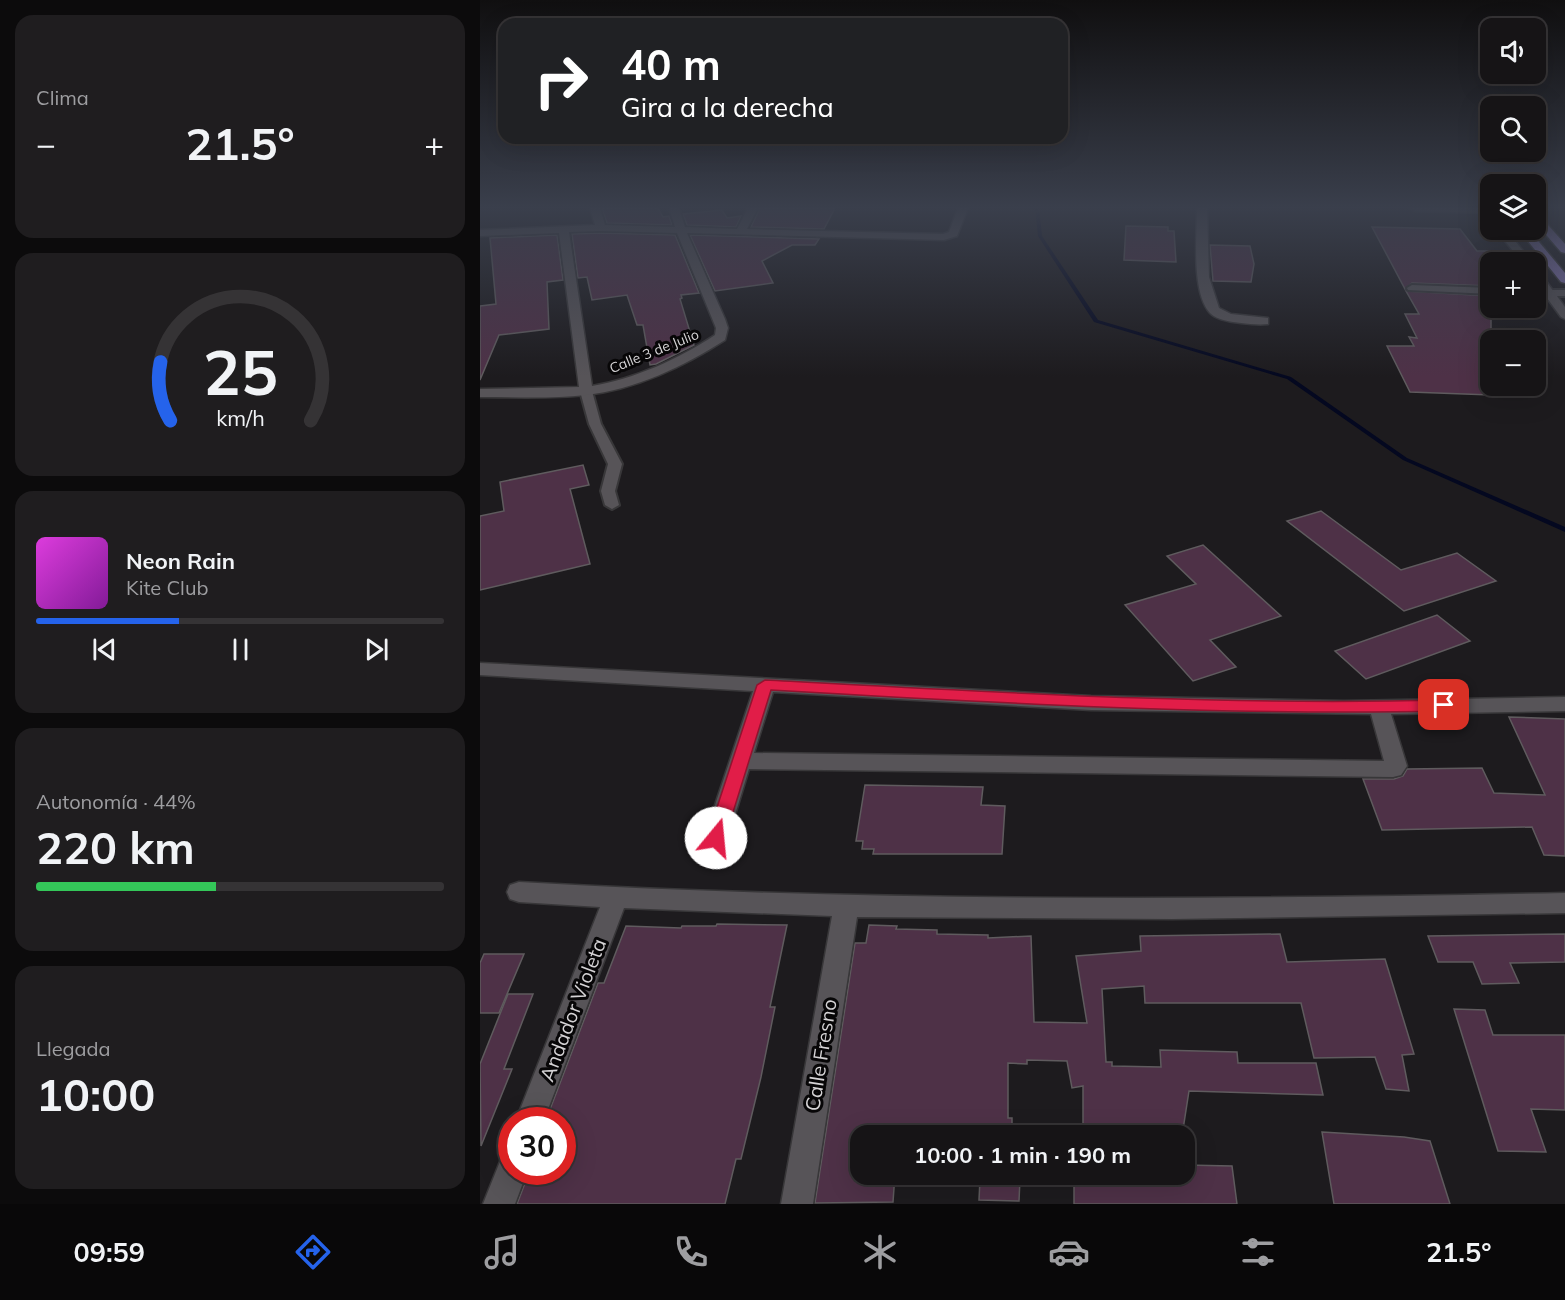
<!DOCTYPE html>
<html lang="es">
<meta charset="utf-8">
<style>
:root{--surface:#161416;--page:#1f1d1f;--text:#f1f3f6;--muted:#9e9ea1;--line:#353335;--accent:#2563eb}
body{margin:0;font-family:Mulish,sans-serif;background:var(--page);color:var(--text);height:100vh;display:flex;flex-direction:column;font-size:22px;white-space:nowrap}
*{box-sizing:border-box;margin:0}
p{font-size:20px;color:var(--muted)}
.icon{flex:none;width:33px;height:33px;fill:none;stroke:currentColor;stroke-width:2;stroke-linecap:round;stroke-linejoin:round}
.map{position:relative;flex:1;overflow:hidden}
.panel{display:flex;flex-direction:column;gap:15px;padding:15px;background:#0c0b0c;width:480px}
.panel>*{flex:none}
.hud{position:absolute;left:18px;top:18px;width:570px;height:126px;border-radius:18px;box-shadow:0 6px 24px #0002,0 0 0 2px var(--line);background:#202124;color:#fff;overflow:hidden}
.fabs{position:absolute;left:1000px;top:18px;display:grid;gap:12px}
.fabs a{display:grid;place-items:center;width:66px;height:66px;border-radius:12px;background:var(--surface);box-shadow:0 6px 24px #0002,0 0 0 2px var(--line);font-size:30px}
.speed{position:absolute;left:18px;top:1107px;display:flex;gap:12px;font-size:30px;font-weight:700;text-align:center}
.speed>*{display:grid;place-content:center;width:78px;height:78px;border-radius:50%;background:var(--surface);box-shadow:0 6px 24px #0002,0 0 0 2px var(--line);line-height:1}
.speed .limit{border:9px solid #d22;background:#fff;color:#111}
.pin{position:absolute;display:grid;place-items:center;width:51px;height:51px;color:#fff;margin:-26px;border-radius:12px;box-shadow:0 3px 9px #0006}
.me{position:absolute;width:66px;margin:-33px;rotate:17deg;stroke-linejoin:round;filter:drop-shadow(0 0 4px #0008)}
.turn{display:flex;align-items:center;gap:21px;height:126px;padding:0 24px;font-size:27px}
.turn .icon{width:78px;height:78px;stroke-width:2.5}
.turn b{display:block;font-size:42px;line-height:51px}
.big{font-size:45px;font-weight:700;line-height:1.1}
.panel .tile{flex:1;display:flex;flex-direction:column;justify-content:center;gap:9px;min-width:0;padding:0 21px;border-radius:18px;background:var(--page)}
.panel .dial{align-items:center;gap:0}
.dial svg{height:156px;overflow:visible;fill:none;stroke:var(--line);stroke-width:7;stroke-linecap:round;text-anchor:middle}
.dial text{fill:var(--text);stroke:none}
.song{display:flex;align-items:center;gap:18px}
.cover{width:72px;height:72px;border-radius:9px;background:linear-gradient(135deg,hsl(300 70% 55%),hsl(290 70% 35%))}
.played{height:6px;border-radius:3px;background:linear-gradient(90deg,var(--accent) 35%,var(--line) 35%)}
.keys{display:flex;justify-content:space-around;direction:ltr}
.heat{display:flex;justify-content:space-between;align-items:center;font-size:33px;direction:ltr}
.charge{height:9px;border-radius:4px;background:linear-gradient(90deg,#34c759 44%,var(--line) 0)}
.trip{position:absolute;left:370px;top:1125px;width:345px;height:60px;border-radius:18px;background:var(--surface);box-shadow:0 6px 24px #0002,0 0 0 2px var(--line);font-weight:700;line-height:60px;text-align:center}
.tabs{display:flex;height:96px;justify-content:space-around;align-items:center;background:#090809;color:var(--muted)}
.tabs .icon{width:42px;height:42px}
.tabs .active{color:var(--accent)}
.tabs b{font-size:27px;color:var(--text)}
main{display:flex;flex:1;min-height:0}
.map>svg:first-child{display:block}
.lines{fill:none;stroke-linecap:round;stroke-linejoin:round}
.stream{fill:#040820;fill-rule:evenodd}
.building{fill:#4e3147;stroke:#5f5b5e;stroke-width:1.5}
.lane-casing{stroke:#383739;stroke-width:4}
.street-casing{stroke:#383739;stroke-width:3}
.primary-casing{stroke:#383739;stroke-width:3}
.lane{fill:#575458;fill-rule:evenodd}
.street{fill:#575458;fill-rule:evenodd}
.primary{fill:#8677b6;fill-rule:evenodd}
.route{fill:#e11d48;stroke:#92132f;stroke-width:1.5}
.labels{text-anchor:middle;stroke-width:6;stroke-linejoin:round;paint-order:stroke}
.far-street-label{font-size:14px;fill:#d5d3d5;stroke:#070607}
.near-street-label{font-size:20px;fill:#d5d3d5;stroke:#070607}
</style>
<main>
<section class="panel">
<div class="tile"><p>Clima</p>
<div class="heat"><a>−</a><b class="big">21.5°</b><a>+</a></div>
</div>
<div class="tile dial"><svg viewBox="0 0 100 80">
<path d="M14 69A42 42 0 1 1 86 69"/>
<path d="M14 69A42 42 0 0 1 9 39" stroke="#2563eb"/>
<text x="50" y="56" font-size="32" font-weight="700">25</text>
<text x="50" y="72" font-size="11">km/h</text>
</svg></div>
<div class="tile">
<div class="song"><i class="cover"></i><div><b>Neon Rain</b><p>Kite Club</p></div></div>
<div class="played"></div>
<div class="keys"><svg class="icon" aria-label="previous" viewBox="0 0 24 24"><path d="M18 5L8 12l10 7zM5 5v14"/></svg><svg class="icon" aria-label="pause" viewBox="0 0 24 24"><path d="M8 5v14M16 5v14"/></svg><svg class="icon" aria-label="next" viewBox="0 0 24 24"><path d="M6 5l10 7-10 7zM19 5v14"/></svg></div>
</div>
<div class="tile"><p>Autonomía · 44%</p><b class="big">220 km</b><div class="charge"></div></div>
<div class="tile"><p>Llegada</p><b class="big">10:00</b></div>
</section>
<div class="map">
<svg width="1085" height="1204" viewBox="0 0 1085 1204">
<rect width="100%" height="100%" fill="#1d1b1e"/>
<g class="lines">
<path class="stream" d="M 555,208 L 559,208 L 562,236 L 618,320 L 811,377 L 927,458 L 1085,527 L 1085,532 L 923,460 L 807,379 L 614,322 L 558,236 Z"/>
</g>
<g class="building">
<path d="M 122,208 L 178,208 L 183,217 L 189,216 L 192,225 L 127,223 Z"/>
<path d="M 280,208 L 355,208 L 344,229 L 271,227 Z"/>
<path d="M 242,210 L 247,218 L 261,216 L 256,227 L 207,225 L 203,214 Z"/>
<path d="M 646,226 L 688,227 L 688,231 L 694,231 L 696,262 L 644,260 Z"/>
<path d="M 892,227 L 980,229 L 997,251 L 1011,251 L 1011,286 L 932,283 L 925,289 Z"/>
<path d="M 121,233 L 195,235 L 219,293 L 201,295 L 202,298 L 200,299 L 214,345 L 176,364 L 170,365 L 163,325 L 157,325 L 147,295 L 112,300 L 107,277 L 98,278 L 92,234 Z"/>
<path d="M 77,235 L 83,280 L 67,282 L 69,329 L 19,335 L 0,380 L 0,306 L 16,304 L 10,238 Z"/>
<path d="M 210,235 L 339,239 L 335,245 L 312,245 L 282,261 L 293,283 L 235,291 Z"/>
<path d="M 730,245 L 770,246 L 774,264 L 771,282 L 733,281 Z"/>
<path d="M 926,291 L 1011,296 L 1011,395 L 930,392 L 907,346 L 934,346 L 929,337 L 937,338 L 925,314 L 939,314 Z"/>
<path d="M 103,465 L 109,485 L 90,489 L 110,564 L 0,590 L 0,516 L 24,511 L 20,482 Z"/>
<path d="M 841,511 L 921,570 L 977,553 L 1016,581 L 924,611 L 807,521 Z"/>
<path d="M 723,545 L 801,616 L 730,640 L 756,667 L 713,681 L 645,605 L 716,584 L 687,556 Z"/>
<path d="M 957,615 L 990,641 L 886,679 L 855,651 Z"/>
<path d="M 1029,717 L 1085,719 L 1085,856 L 1064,855 L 1052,827 L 902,830 L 883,779 L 914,779 L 923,776 L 927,769 L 1002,768 L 1014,793 L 1065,795 Z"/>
<path d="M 385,785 L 503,787 L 501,805 L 525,806 L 522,854 L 393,854 L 394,849 L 382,849 L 383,841 L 376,841 Z"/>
<path d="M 237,924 L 307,925 L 290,1007 L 295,1007 L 281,1077 L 261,1159 L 256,1159 L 245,1204 L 37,1204 L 47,1178 L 53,1178 L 56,1172 L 82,1172 L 82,1120 L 66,1120 L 118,983 L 124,983 L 146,926 L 201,928 L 202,926 L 236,926 Z"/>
<path d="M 389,925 L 417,926 L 416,929 L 457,930 L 457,934 L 508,935 L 508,938 L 551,936 L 554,1022 L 607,1023 L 596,956 L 661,951 L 660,936 L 800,934 L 807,962 L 905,959 L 934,1054 L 922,1055 L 929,1091 L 906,1089 L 895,1057 L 834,1058 L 821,1003 L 665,1003 L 664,986 L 622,989 L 626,1062 L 632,1062 L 632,1066 L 681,1067 L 680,1050 L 757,1052 L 758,1063 L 836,1063 L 843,1095 L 709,1091 L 702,1136 L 603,1136 L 603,1086 L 592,1088 L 587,1061 L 547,1060 L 547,1064 L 528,1063 L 528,1118 L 532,1118 L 532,1136 L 381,1136 L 381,1174 L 415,1174 L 413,1202 L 335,1203 L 375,943 L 386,943 Z"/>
<path d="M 1085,934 L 1085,962 L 1030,963 L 1039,983 L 1002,984 L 993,962 L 958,962 L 948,936 Z"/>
<path d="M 4,954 L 44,954 L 19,1013 L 0,1013 L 0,963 Z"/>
<path d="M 28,994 L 53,994 L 24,1069 L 32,1069 L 1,1146 L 0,1064 Z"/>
<path d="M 974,1009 L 1005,1010 L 1013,1035 L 1085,1035 L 1085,1110 L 1051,1109 L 1066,1152 L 1018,1151 Z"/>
<path d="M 842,1132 L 924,1137 L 950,1141 L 970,1204 L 854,1204 Z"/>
<path d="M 705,1165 L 752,1166 L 757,1204 L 594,1204 L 594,1174 L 705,1174 Z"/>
<path d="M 465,1174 L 529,1174 L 529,1178 L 540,1179 L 539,1201 L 499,1200 L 500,1179 L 464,1178 Z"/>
</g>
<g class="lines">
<defs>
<g id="lane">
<path d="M 932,285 L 1011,288 L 1011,294 L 928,290 L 927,288 Z"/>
<rect x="1056" y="290" width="29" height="6"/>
<path d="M 106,387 L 112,391 L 121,424 L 142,464 L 135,491 L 139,505 L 132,509 L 125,505 L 121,491 L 128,464 L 109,424 L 100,391 Z"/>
</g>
<g id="street">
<path d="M 110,208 L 120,208 L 125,225 L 195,227 L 189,208 L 199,208 L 205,227 L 257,229 L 268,208 L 278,208 L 267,229 L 463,234 L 469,232 L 478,208 L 488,208 L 477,236 L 464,240 L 207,233 L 245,319 L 248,328 L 245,340 C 205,366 154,390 106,395 C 71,399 35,397 0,397 L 0,389 L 99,387 L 79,233 L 0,236 L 0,230 L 115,225 ZM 121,231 L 197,233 L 236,328 L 235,335 C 199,359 154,379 112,386 L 89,232 Z"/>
<path d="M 717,208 L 727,208 L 729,277 L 739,308 L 751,314 L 788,318 L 788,324 C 780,325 769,324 761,323 C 751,322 737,320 730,313 C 711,292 717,235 717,208 Z"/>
<path d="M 930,208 L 1011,208 L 1011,213 L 935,211 Z"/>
<path d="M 1016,230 L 1026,230 L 1052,262 L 1042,262 Z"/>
<path d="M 1056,272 L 1060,273 L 1085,307 L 1085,319 L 1081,317 L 1056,283 Z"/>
<path d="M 0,663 L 611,696 L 864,701 L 1085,697 L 1085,711 L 911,714 L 927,766 L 921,775 L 913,777 L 269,769 L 248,838 L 244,844 L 236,847 L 228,844 L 224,838 L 273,691 L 0,675 ZM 293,692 L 611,710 L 891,714 L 904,761 L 274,753 Z"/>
<path d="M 39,882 C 388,902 736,900 1085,893 L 1085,913 L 692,919 L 377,917 L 333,1204 L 301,1204 L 352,916 L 144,908 L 64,1120 L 36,1120 L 120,907 L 39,902 L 30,899 L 27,892 L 30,885 Z"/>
<path d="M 32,1155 L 32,1172 L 47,1172 L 35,1204 L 3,1204 L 21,1159 Z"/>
</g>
<g id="primary">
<path d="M 1056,214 L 1059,215 L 1085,244 L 1085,253 L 1081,252 L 1056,223 Z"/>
<path d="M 1039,230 L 1049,230 L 1085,273 L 1085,283 L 1081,282 Z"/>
</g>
</defs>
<use href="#lane" class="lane-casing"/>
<use href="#street" class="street-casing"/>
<use href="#primary" class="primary-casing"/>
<use href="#lane" class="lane"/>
<use href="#street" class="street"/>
<use href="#primary" class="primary"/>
</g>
<linearGradient id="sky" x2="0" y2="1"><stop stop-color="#100f10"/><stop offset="0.55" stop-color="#3a3f4c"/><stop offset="1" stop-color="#3a3f4c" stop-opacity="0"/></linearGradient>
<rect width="1085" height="377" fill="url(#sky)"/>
<path class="route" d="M 285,680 C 511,692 737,706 964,700 L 972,705 L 964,711 C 739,716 515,703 291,690 L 245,838 L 242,843 L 236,845 L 230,843 L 227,838 L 277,685 Z"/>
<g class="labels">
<g class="far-street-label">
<text transform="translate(174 351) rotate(-22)" y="5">Calle 3 de Julio</text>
</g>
<g class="near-street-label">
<text transform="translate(93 1010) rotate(-69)" y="7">Andador Violeta</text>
<text transform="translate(341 1055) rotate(-81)" y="7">Calle Fresno</text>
</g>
</g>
</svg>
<div class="fabs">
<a><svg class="icon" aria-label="sound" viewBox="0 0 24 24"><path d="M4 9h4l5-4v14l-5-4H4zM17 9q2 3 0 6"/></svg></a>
<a><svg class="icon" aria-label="search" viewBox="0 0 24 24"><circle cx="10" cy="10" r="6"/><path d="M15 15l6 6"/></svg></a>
<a><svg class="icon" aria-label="layers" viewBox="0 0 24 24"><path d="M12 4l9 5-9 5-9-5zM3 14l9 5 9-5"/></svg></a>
<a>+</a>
<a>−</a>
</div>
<div class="speed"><div class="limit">30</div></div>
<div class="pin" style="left:964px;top:705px;background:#d93025"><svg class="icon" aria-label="arrive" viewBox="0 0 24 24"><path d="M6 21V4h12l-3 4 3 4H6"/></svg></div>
<svg class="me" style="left:236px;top:838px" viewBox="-20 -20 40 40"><circle r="19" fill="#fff"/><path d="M0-13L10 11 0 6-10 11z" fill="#e11d48"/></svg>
<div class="trip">10:00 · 1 min · 190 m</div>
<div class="hud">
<div class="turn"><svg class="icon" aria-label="right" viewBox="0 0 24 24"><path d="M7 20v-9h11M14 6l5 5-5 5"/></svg><div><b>40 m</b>Gira a la derecha</div></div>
</div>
</div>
</main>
<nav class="tabs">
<b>09:59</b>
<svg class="icon active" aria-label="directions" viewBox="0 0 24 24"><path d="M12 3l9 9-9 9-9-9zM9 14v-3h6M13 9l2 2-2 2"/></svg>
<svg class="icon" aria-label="music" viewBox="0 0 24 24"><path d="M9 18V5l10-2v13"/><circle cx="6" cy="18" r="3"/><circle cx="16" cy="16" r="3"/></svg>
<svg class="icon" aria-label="phone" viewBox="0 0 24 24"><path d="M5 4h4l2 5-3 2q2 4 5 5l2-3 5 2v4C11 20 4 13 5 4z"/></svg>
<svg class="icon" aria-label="climate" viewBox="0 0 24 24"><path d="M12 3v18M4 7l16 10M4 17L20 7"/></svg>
<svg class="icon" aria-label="car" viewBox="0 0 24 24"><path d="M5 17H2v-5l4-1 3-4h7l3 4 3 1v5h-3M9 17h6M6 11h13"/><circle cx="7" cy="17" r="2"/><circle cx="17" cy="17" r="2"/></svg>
<svg class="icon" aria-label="filters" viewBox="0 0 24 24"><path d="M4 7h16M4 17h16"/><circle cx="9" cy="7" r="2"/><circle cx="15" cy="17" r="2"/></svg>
<b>21.5°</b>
</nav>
